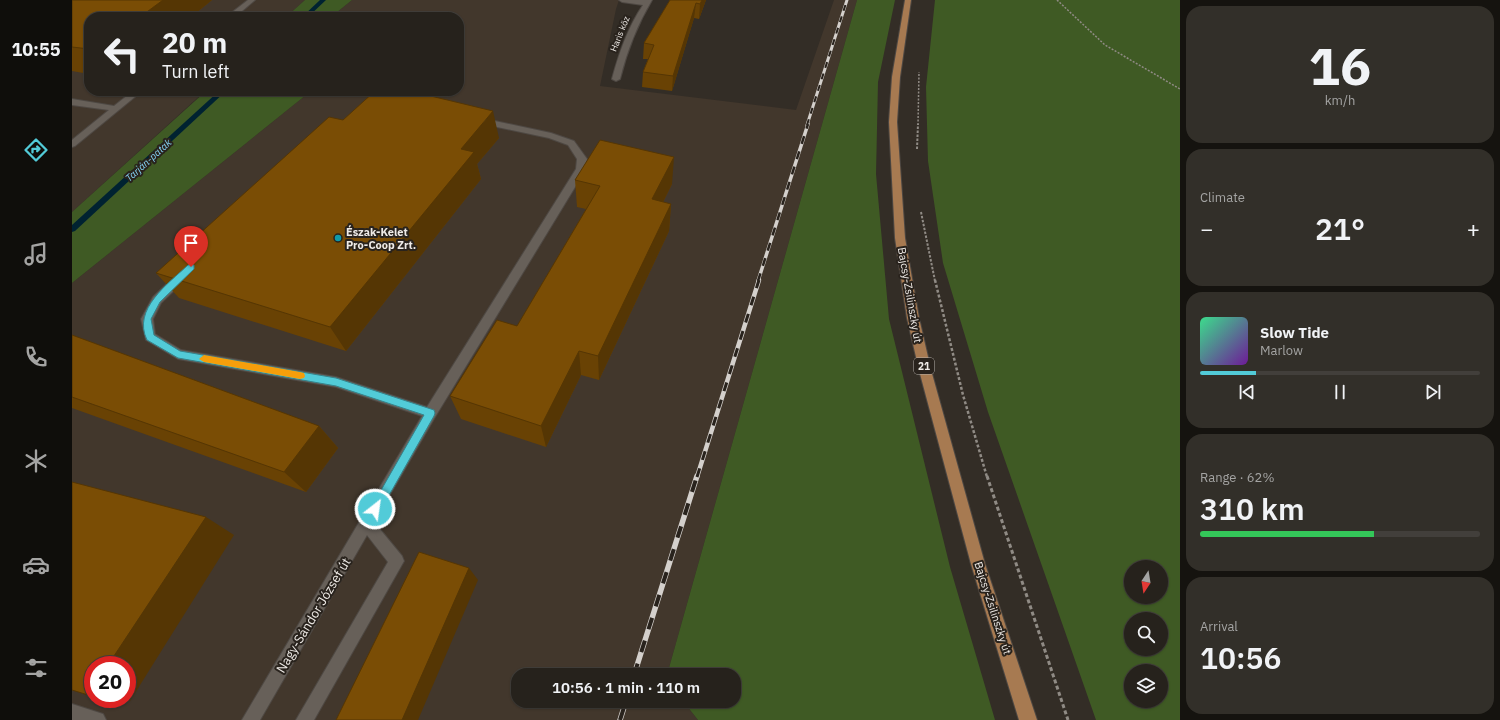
<!DOCTYPE html>
<meta charset="utf-8">
<style>
:root{--surface:#26221c;--page:#322f29;--text:#f1f3f6;--muted:#a4a4a3;--line:#423f3b;--accent:#52cbd8}
body{margin:0;font-family:"IBM Plex Sans",sans-serif;background:var(--page);color:var(--text);height:100vh;display:flex;flex-direction:column;font-size:15px;white-space:nowrap}
*{box-sizing:border-box;margin:0}
p{font-size:13px;color:var(--muted)}
.icon{flex:none;width:22px;height:22px;fill:none;stroke:currentColor;stroke-width:2;stroke-linecap:round;stroke-linejoin:round}
.map{position:relative;flex:1;overflow:hidden}
.drawer{display:flex;flex-direction:column;gap:6px;padding:6px;background:#15130f;width:320px}
.drawer>*{flex:none}
.top-card{position:absolute;left:12px;top:12px;width:380px;height:84px;border-radius:16px;box-shadow:0 1px 3px #0004,0 0 0 1px var(--line);background:#26221c;color:var(--text);overflow:hidden}
.needle{width:26px;rotate:192deg}
.controls{position:absolute;left:1052px;top:560px;display:grid;gap:8px}
.controls a{display:grid;place-items:center;width:44px;height:44px;border-radius:50%;background:var(--surface);box-shadow:0 1px 3px #0004,0 0 0 1px var(--line);font-size:20px}
.speed{position:absolute;left:12px;top:656px;display:flex;gap:8px;font-size:20px;font-weight:700;text-align:center}
.speed>*{display:grid;place-content:center;width:52px;height:52px;border-radius:50%;background:var(--surface);box-shadow:0 1px 3px #0004,0 0 0 1px var(--line);line-height:1}
.speed .limit{border:6px solid #d22;background:#fff;color:#111}
.pin{position:absolute;display:grid;place-items:center;width:34px;height:34px;color:#fff;margin:-41px -17px;border-radius:50% 50% 50% 0;rotate:-45deg;box-shadow:0 0 4px #0007}
.pin .icon{rotate:45deg}
.me{position:absolute;width:44px;margin:-22px;rotate:30deg;stroke-linejoin:round;filter:drop-shadow(0 0 3px #0008)}
.turn{display:flex;align-items:center;gap:14px;height:84px;padding:0 12px;font-size:18px}
.turn .icon{width:52px;height:52px;stroke-width:2.5}
.turn b{display:block;font-size:28px;line-height:34px}
.big{font-size:30px;font-weight:600;line-height:1.1}
.drawer .tile{flex:1;display:flex;flex-direction:column;justify-content:center;gap:6px;min-width:0;padding:0 14px;border-radius:16px;background:var(--page)}
.drawer .dial{align-items:center;gap:0}
.dial b{font-size:52px;line-height:1}
.song{display:flex;align-items:center;gap:12px}
.cover{width:48px;height:48px;border-radius:6px;background:linear-gradient(135deg,hsl(150 70% 55%),hsl(280 70% 35%))}
.played{height:4px;border-radius:2px;background:linear-gradient(90deg,var(--accent) 20%,var(--line) 20%)}
.keys{display:flex;justify-content:space-around;direction:ltr}
.heat{display:flex;justify-content:space-between;align-items:center;font-size:22px;direction:ltr}
.charge{height:6px;border-radius:3px;background:linear-gradient(90deg,#34c759 62%,var(--line) 0)}
.trip{position:absolute;left:439px;top:668px;width:230px;height:40px;border-radius:16px;background:var(--surface);box-shadow:0 1px 3px #0004,0 0 0 1px var(--line);font-weight:600;line-height:40px;text-align:center}
main{display:flex;flex:1;min-height:0}
.dock{display:flex;flex-direction:column;width:72px;justify-content:space-around;align-items:center;background:#0f0e0b;color:var(--muted)}
.dock .icon{width:28px;height:28px}
.dock .selected{color:var(--accent)}
.dock b{font-size:18px;color:var(--text)}
.map>svg:first-child{display:block}
.built{fill:#42372c;fill-rule:evenodd}
.green{fill:#3f5a24;fill-rule:evenodd}
.lines{fill:none;stroke-linecap:round;stroke-linejoin:round}
.stream{fill:#002231;fill-rule:evenodd}
.minor-casing{stroke:#4e4843;stroke-width:2}
.major-casing{stroke:#4e4843;stroke-width:2}
.path-far3{stroke:#908b85;stroke-width:1.5;stroke-dasharray:2 1.5;stroke-linecap:butt}
.path-far2{stroke:#908b85;stroke-width:2;stroke-dasharray:2.5 1.5;stroke-linecap:butt}
.path-far1{stroke:#908b85;stroke-width:2.5;stroke-dasharray:3 2;stroke-linecap:butt}
.path{stroke:#908b85;stroke-width:3;stroke-dasharray:4 2.5;stroke-linecap:butt}
.minor{fill:#676059;fill-rule:evenodd}
.major{fill:#a77a51;fill-rule:evenodd}
.rail-far3-casing{stroke:#d4d0cc;stroke-width:3}
.rail-far2-casing{stroke:#d4d0cc;stroke-width:3.5}
.rail-far1-casing{stroke:#d4d0cc;stroke-width:4.5}
.rail-casing{stroke:#d4d0cc;stroke-width:5.5}
.rail-far3{stroke:#29231d;stroke-width:2;stroke-dasharray:6;stroke-linecap:butt}
.rail-far2{stroke:#29231d;stroke-width:2.5;stroke-dasharray:8;stroke-linecap:butt}
.rail-far1{stroke:#29231d;stroke-width:3;stroke-dasharray:9;stroke-linecap:butt}
.rail{stroke:#29231d;stroke-width:4;stroke-dasharray:12;stroke-linecap:butt}
.wall{fill:#694204}
.shaded-wall{fill:#553604}
.building{fill:#7a4d05;stroke:#553604}
.route{fill:#52cbd8;stroke:#35848c}
.slow{fill:#f59e0b}
.culture-dot{fill:#0f9aa8;stroke:#29231d;stroke-width:1.5}
.labels{text-anchor:middle;stroke-width:4;stroke-linejoin:round;paint-order:stroke}
.far-street-label{font-size:9px;fill:#efebe7;stroke:#29231d}
.far-water-label{font-size:10px;font-style:italic;fill:#86d3f6;stroke:#29231d}
.shield{fill:#29231d;stroke:#b4afaa;stroke-width:1}
.shield-label{font-size:10px;font-weight:bold;fill:#efebe7}
.poi-label{font-size:11px;font-weight:bold;fill:#efebe7;stroke:#29231d;text-anchor:start}
.street-label{font-size:11px;fill:#efebe7;stroke:#29231d}
.near-street-label{font-size:13px;fill:#efebe7;stroke:#29231d}
</style>
<main>
<nav class="dock">
<b>10:55</b>
<svg class="icon selected" aria-label="directions" viewBox="0 0 24 24"><path d="M12 3l9 9-9 9-9-9zM9 14v-3h6M13 9l2 2-2 2"/></svg>
<svg class="icon" aria-label="music" viewBox="0 0 24 24"><path d="M9 18V5l10-2v13"/><circle cx="6" cy="18" r="3"/><circle cx="16" cy="16" r="3"/></svg>
<svg class="icon" aria-label="phone" viewBox="0 0 24 24"><path d="M5 4h4l2 5-3 2q2 4 5 5l2-3 5 2v4C11 20 4 13 5 4z"/></svg>
<svg class="icon" aria-label="climate" viewBox="0 0 24 24"><path d="M12 3v18M4 7l16 10M4 17L20 7"/></svg>
<svg class="icon" aria-label="car" viewBox="0 0 24 24"><path d="M5 17H2v-5l4-1 3-4h7l3 4 3 1v5h-3M9 17h6M6 11h13"/><circle cx="7" cy="17" r="2"/><circle cx="17" cy="17" r="2"/></svg>
<svg class="icon" aria-label="filters" viewBox="0 0 24 24"><path d="M4 7h16M4 17h16"/><circle cx="9" cy="7" r="2"/><circle cx="15" cy="17" r="2"/></svg>
</nav>
<div class="map">
<svg width="1108" height="720" viewBox="0 0 1108 720">
<rect width="100%" height="100%" fill="#332d26"/>
<g class="built">
<path d="M 0,0 L 233,0 L 214,17 L 17,17 L 17,91 L 133,91 L 0,212 Z"/>
<path d="M 280,0 L 547,0 L 544,9 L 528,86 L 724,110 L 762,0 L 785,0 L 595,675 L 446,675 L 446,701 L 611,701 L 626,720 L 0,720 L 0,283 L 239,91 L 387,91 L 387,17 L 259,17 ZM 21,665 L 55,665 L 55,699 L 21,699 Z"/>
</g>
<g class="green">
<path d="M 233,0 L 280,0 L 259,17 L 214,17 Z"/>
<path d="M 785,0 L 823,0 L 806,82 L 804,174 L 817,319 L 878,567 L 923,720 L 626,720 L 611,701 L 662,701 L 662,675 L 595,675 Z"/>
<path d="M 863,0 L 1108,0 L 1108,720 L 1024,720 L 916,412 L 871,263 L 856,161 L 854,87 ZM 1059,567 L 1089,567 L 1089,597 L 1059,597 ZM 1059,619 L 1089,619 L 1089,649 L 1059,649 ZM 1059,671 L 1089,671 L 1089,701 L 1059,701 Z"/>
<path d="M 134,91 L 239,91 L 0,283 L 0,212 Z"/>
</g>
<g class="lines">
<g class="stream">
<path d="M 248,0 L 254,0 L 236,17 L 230,17 Z"/>
<path d="M 147,91 L 154,91 L 3,231 L 0,232 L 0,225 Z"/>
</g>
<defs>
<g id="minor">
<path d="M 176,0 L 183,0 L 163,17 L 154,17 Z"/>
<path d="M 547,0 L 580,0 C 565,25 555,51 548,79 L 544,81 L 540,79 C 547,53 556,27 571,5 L 550,2 Z"/>
<path d="M 61,91 L 70,91 L 3,146 L 0,147 L 0,140 L 37,110 L 0,105 L 0,99 L 42,106 Z"/>
<path d="M 409,118 L 479,133 L 502,141 L 515,159 L 514,169 L 363,417 L 302,522 L 330,556 L 332,561 L 242,720 L 224,720 L 316,562 L 295,535 L 188,720 L 170,720 L 350,416 L 264,387 L 106,359 L 74,340 L 69,319 L 81,297 L 105,274 L 113,274 L 114,277 L 113,280 L 89,303 L 81,319 L 83,334 L 109,350 L 264,377 L 355,407 L 504,169 L 505,159 L 496,145 L 477,138 L 406,123 L 405,121 Z"/>
<path d="M 0,704 L 31,714 L 34,720 L 0,720 Z"/>
</g>
<path id="major" d="M 833,0 L 839,0 L 828,77 L 825,122 L 833,238 L 847,318 L 859,370 L 913,564 L 965,720 L 947,720 L 899,564 L 847,370 L 835,318 L 823,238 L 817,122 L 820,77 Z"/>
</defs>
<use href="#minor" class="minor-casing"/>
<use href="#major" class="major-casing"/>
<g class="path-far3">
<path d="M 985,0 L 1033,45 L 1108,89"/>
<path d="M 846,125 L 847,72"/>
</g>
<g class="path-far2">
<path d="M 845,149 L 846,124"/>
<path d="M 849,212 L 863,281"/>
</g>
<path class="path-far1" d="M 863,280 L 891,395 L 915,477"/>
<path class="path" d="M 915,476 L 996,720"/>
<use href="#minor" class="minor"/>
<use href="#major" class="major"/>
<defs>
<path id="rail-far3" d="M 735,125 L 775,0"/>
<path id="rail-far2" d="M 686,281 L 736,124"/>
<path id="rail-far1" d="M 625,477 L 687,280"/>
<g id="rail">
<path d="M 562,675 L 625,476"/>
<path d="M 548,720 L 554,701"/>
</g>
</defs>
<use href="#rail-far3" class="rail-far3-casing"/>
<use href="#rail-far2" class="rail-far2-casing"/>
<use href="#rail-far1" class="rail-far1-casing"/>
<use href="#rail" class="rail-casing"/>
<use href="#rail-far3" class="rail-far3"/>
<use href="#rail-far2" class="rail-far2"/>
<use href="#rail-far1" class="rail-far1"/>
<use href="#rail" class="rail"/>
</g>
<g class="wall">
<path d="M 0,0 L 140,0 L 119,17 L 17,17 L 17,74 L 0,71 Z"/>
<path d="M 598,0 L 634,0 L 627,19 L 622,18 L 600,91 L 570,87 L 571,72 L 576,59 L 571,59 L 572,43 Z"/>
<path d="M 271,120 L 427,138 L 405,164 L 409,179 L 274,351 L 107,298 L 84,273 Z"/>
<path d="M 503,180 L 600,184 L 591,202 L 599,204 L 597,231 L 527,380 L 509,375 L 474,447 L 389,419 L 378,396 L 445,326 L 514,209 L 505,207 Z"/>
<path d="M 0,335 L 247,426 L 266,448 L 234,492 L 0,408 Z"/>
</g>
<g class="shaded-wall">
<path d="M 91,0 L 140,0 L 119,17 L 68,17 Z"/>
<path d="M 630,0 L 634,0 L 627,19 L 628,4 Z"/>
<path d="M 624,3 L 622,18 L 600,91 L 601,76 Z"/>
<path d="M 421,111 L 427,138 L 405,164 L 409,179 L 274,351 L 258,327 L 389,149 Z"/>
<path d="M 602,157 L 600,184 L 579,226 L 580,199 Z"/>
<path d="M 599,204 L 597,231 L 527,380 L 526,356 Z"/>
<path d="M 507,351 L 509,375 L 474,447 L 469,426 Z"/>
<path d="M 247,426 L 266,448 L 234,492 L 212,472 Z"/>
<path d="M 134,517 L 162,535 L 58,701 L 43,699 L 55,699 L 55,665 L 36,665 Z"/>
<path d="M 397,568 L 406,580 L 346,720 L 330,720 Z"/>
<path d="M 21,688 L 21,695 L 16,695 Z"/>
</g>
<g class="building">
<path d="M 0,0 L 91,0 L 68,17 L 17,17 L 17,49 L 0,47 Z"/>
<path d="M 598,0 L 630,0 L 628,4 L 624,3 L 601,76 L 571,72 L 582,45 L 572,43 Z"/>
<path d="M 303,91 L 338,91 L 421,111 L 389,149 L 402,152 L 258,327 L 84,273 L 257,117 L 271,120 Z"/>
<path d="M 528,140 L 602,157 L 580,199 L 599,204 L 526,356 L 507,351 L 469,426 L 378,396 L 425,320 L 445,326 L 528,186 L 503,180 Z"/>
<path d="M 0,335 L 247,426 L 212,472 L 0,397 Z"/>
<path d="M 0,482 L 134,517 L 36,665 L 21,665 L 21,688 L 16,695 L 0,690 Z"/>
<path d="M 347,552 L 397,568 L 330,720 L 264,720 Z"/>
</g>
<path class="route" d="M 119,264 L 122,265 L 122,269 L 88,302 L 79,319 L 82,335 L 108,351 L 264,378 L 362,410 L 363,413 L 362,416 L 307,513 L 303,514 L 300,513 L 298,509 L 300,506 L 352,415 L 264,386 L 106,358 L 75,340 C 60,309 96,284 116,265 Z"/>
<path class="slow" d="M 132,355 L 228,372 L 232,373 L 233,376 L 232,378 L 228,379 L 132,362 L 127,359 Z"/>
<circle class="culture-dot" cx="266" cy="238" r="4"/>
<g class="labels">
<g class="far-street-label">
<text transform="translate(548 34) rotate(-68)" y="3">Haris köz</text>
</g>
<g class="far-water-label">
<text transform="translate(76 160) rotate(-42)" y="4">Tarján-patak</text>
</g>
<rect class="shield" x="842" y="358" width="20" height="16" rx="3"/>
<g class="shield-label">
<text x="852" y="370">21</text>
</g>
<g class="poi-label">
<text x="274" y="236">Észak-Kelet<tspan x="274" dy="13">Pro-Coop Zrt.</tspan></text>
</g>
<g class="street-label">
<text transform="translate(838 295) rotate(80)" y="4">Bajcsy-Zsilinszky út</text>
<text transform="translate(921 608) rotate(72)" y="4">Bajcsy-Zsilinszky út</text>
</g>
<g class="near-street-label">
<text transform="translate(241 615) rotate(-59)" y="5">Nagy-Sándor József út</text>
</g>
</g>
</svg>
<div class="controls">
<a><svg class="needle" viewBox="-14 -14 28 28"><path d="M0-13l5 13h-10z" fill="#e53935"/><path d="M0 13l5-13h-10z" fill="#a4a4a3"/></svg></a>
<a><svg class="icon" aria-label="search" viewBox="0 0 24 24"><circle cx="10" cy="10" r="6"/><path d="M15 15l6 6"/></svg></a>
<a><svg class="icon" aria-label="layers" viewBox="0 0 24 24"><path d="M12 4l9 5-9 5-9-5zM3 14l9 5 9-5"/></svg></a>
</div>
<div class="speed"><div class="limit">20</div></div>
<div class="pin" style="left:119px;top:267px;background:#d93025"><svg class="icon" aria-label="arrive" viewBox="0 0 24 24"><path d="M6 21V4h12l-3 4 3 4H6"/></svg></div>
<svg class="me" style="left:303px;top:509px" viewBox="-20 -20 40 40"><circle r="17" fill="#52cbd8" stroke="#fff" stroke-width="3"/><path d="M0-11L8 9 0 5-8 9z" fill="#fff"/></svg>
<div class="trip">10:56 · 1 min · 110 m</div>
<div class="top-card">
<div class="turn"><svg class="icon" aria-label="left" viewBox="0 0 24 24"><path d="M17 20v-9H6M10 6l-5 5 5 5"/></svg><div><b>20 m</b>Turn left</div></div>
</div>
</div>
<section class="drawer">
<div class="tile dial"><b>16</b><p>km/h</p></div>
<div class="tile"><p>Climate</p>
<div class="heat"><a>−</a><b class="big">21°</b><a>+</a></div>
</div>
<div class="tile">
<div class="song"><i class="cover"></i><div><b>Slow Tide</b><p>Marlow</p></div></div>
<div class="played"></div>
<div class="keys"><svg class="icon" aria-label="previous" viewBox="0 0 24 24"><path d="M18 5L8 12l10 7zM5 5v14"/></svg><svg class="icon" aria-label="pause" viewBox="0 0 24 24"><path d="M8 5v14M16 5v14"/></svg><svg class="icon" aria-label="next" viewBox="0 0 24 24"><path d="M6 5l10 7-10 7zM19 5v14"/></svg></div>
</div>
<div class="tile"><p>Range · 62%</p><b class="big">310 km</b><div class="charge"></div></div>
<div class="tile"><p>Arrival</p><b class="big">10:56</b></div>
</section>
</main>
